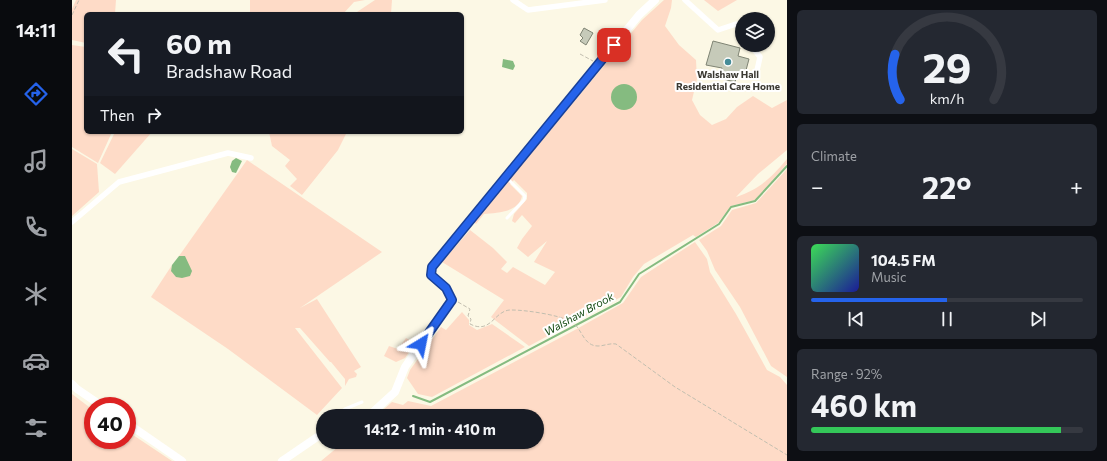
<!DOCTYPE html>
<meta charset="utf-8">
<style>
:root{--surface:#171b24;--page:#242831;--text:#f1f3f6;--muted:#9ea1a6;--line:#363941;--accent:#2563eb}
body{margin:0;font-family:Commissioner,sans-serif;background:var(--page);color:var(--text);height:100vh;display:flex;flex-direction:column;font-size:15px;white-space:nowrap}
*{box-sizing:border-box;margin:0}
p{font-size:13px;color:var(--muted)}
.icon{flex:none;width:22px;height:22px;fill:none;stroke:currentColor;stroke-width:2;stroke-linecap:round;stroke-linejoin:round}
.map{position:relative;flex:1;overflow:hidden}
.details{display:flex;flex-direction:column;gap:10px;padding:10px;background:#0d0f14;width:320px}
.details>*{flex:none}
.guide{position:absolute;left:12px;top:12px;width:380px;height:122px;border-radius:6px;box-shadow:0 1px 3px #0004;background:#171b24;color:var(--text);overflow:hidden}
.fabs{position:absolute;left:663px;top:12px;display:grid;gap:8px}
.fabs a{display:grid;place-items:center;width:40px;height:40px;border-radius:50%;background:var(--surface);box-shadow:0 1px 3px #0004;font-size:20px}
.speed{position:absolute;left:12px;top:397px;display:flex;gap:8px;font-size:20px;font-weight:700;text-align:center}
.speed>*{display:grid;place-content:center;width:52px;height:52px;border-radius:50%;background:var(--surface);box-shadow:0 1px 3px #0004;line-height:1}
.speed .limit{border:6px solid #d22;background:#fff;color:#111}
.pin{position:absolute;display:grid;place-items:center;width:34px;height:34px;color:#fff;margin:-17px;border-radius:8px;box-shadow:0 2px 6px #0006}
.me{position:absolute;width:44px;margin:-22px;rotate:35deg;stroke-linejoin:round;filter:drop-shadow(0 0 3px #0008)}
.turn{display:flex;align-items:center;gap:14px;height:84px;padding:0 16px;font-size:18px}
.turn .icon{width:52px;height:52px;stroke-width:2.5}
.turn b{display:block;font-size:28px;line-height:34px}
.then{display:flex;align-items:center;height:38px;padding:0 16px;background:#0003;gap:8px;font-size:15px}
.big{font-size:30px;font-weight:700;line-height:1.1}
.details .card{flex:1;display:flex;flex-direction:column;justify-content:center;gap:6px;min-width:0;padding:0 14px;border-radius:6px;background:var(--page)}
.details .dial{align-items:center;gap:0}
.dial svg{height:104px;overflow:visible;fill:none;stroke:var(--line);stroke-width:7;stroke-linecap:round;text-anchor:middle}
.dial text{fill:var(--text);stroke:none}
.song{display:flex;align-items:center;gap:12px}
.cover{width:48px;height:48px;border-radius:6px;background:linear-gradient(135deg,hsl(130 70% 55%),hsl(240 70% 35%))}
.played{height:4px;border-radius:2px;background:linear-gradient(90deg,var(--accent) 50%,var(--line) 50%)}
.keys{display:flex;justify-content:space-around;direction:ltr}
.heat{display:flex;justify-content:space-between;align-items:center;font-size:22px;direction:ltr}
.charge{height:6px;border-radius:3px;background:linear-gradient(90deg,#34c759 92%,var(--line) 0)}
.trip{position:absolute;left:244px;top:409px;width:228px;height:40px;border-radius:20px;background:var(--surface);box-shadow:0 1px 3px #0004;font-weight:700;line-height:40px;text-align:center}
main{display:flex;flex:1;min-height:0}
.tabs{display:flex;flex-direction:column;width:72px;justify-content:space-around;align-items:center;background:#090b0e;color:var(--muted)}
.tabs .icon{width:28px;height:28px}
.tabs .selected{color:var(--accent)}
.tabs b{font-size:18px;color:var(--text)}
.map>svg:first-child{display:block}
.green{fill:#fedbc7}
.water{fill:#85bb80}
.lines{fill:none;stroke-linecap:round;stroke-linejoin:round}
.stream{stroke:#85bb80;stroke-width:2}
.building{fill:#c6cab9;stroke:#7f8474}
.path{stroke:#c2beaf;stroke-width:1;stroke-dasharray:4 2;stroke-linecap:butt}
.lane{stroke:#fff;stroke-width:3}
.street{stroke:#fff;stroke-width:5.5}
.secondary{stroke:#fff;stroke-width:8}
.route-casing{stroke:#184099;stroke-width:10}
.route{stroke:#2563eb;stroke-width:7}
.poi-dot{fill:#468c98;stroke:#fff;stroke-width:1.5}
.labels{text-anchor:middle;stroke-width:4;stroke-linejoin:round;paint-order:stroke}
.poi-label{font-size:10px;font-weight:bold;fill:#3b3932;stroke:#fff}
.water-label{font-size:11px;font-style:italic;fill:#144a11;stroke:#fff}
</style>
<main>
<nav class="tabs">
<b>14:11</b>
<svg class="icon selected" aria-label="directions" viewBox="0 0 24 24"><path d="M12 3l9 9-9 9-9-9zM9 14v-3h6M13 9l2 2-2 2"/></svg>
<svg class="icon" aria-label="music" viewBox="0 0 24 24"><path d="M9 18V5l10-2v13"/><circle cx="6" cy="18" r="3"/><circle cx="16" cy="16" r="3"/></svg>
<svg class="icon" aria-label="phone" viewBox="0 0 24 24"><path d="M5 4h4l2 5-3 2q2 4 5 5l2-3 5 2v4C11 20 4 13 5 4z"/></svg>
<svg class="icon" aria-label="climate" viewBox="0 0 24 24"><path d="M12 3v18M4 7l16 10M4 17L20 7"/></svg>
<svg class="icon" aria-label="car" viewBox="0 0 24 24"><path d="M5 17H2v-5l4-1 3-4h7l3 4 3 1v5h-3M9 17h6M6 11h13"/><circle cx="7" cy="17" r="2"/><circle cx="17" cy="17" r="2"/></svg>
<svg class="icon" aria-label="filters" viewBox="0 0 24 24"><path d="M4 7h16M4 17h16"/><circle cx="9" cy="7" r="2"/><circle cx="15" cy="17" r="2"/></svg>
</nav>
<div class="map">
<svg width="715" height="461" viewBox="0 0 715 461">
<rect width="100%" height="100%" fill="#fcf8e5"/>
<g class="green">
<path d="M 4,0 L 44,0 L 43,14 L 14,14 L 14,43 L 0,40 L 0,9 Z"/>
<path d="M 178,0 L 293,0 L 282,2 L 271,14 L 178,14 Z"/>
<path d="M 303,0 L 320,0 L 319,14 L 282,14 Z"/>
<path d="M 592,0 L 600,0 L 599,8 L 593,26 L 607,45 L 624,60 L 625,79 L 620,100 L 628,115 L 640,125 L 654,119 L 665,107 L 681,96 L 700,108 L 715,100 L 715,150 L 686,174 L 664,197 C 688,189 699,178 715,159 L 715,164 L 683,200 L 659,206 L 646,223 L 624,237 L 621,235 L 572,264 L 561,277 L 549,297 L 457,346 L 419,317 L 432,300 L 370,262 L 398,230 L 421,248 L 435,262 L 429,269 L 435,273 L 441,267 L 473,285 L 483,272 L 462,262 L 475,241 L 456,257 L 445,248 L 450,239 L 460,226 L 450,215 L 443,223 L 440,221 L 442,214 L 455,199 L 455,193 L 442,180 L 438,184 L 450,196 C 447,212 425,213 412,214 L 404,224 L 402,222 L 570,20 Z"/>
<path d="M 632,0 L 665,0 L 646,11 Z"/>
<path d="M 0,45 L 14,47 L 14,132 L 40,132 L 26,163 L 0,147 Z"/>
<path d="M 43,132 L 80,132 L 43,174 L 28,163 Z"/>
<path d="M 197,132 L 275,132 L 266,150 L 230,195 L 218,186 L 225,179 L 213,166 L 218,160 L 200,146 Z"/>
<path d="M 0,149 L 25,164 L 27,192 L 0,216 Z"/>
<path d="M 175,160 L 310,252 L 228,308 L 245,299 L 289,367 L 282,371 L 285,374 L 284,377 L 277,379 L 273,386 L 273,379 L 259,362 L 258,362 L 228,328 L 223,328 L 270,388 L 245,415 L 156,349 L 79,297 L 100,265 L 99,271 L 113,256 L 107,256 Z"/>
<path d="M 715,169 L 715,377 L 699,366 L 668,307 L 643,270 L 635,251 L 627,240 L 649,226 L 660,210 L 684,203 Z"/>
<path d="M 623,242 L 635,259 L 638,272 L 664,314 L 695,370 L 708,377 L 715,385 L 715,461 L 249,461 L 272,442 L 465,442 L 465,416 L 304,416 L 320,402 L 331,405 L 336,401 L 359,406 L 501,331 L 551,303 L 569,277 Z"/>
<path d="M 390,312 L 397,320 L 397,325 L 405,330 L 420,324 L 453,347 L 360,397 L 346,394 L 335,378 L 338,370 L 369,327 L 374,330 Z"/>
<path d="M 334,338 L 343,343 L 333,358 L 324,362 L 312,356 L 317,346 L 326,349 Z"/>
<path d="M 0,394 L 21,410 L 21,440 L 55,440 L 55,431 L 100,461 L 0,461 Z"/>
</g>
<g class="water">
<path d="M 431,59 L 441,61 L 443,66 L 441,70 L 430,67 Z"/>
<circle cx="552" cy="97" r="13"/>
<path d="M 164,158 L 170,161 L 164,173 L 160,172 L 158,167 L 160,161 Z"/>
<path d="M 107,256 L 113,256 L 120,271 L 118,276 L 110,278 L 104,277 L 99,271 L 100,265 Z"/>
</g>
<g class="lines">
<path class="stream" d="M 341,396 L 358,402 L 548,302 L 567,274 L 647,224 L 659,207 L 683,201 L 715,166"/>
</g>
<g class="building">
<path d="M 512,28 L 521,33 L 514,45 L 508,41 L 511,38 L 508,35 Z"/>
<path d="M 641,41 L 668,48 L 666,56 L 677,59 L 673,74 L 666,72 L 663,82 L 647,78 L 650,68 L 634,65 Z"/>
</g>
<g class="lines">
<g class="path">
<path d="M 0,15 L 7,0"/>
<path d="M 508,54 L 521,61"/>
<path d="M 386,302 L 398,309 L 396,316 L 399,319 L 398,324 C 420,335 422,309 440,310 C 454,310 488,315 500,322 C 510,328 511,346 526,346 C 532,346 537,343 544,344 L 603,387 L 715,455"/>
</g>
<g class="lane">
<path d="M 434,177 L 453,196 L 452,200 L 435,218"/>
<path d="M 264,416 L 273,409 L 290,402"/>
</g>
<g class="street">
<path d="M 441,0 L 456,10 L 533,0"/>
<path d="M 613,0 L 646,30 L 664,24 L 670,33"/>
<path d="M 679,45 L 688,57 L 684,75"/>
<path d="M 0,222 L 47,182 L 156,153 L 179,158"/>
</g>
<g class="secondary">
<path d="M 0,384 L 5,389 L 30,406"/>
<path d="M 291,416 L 301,412 L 323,392 L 333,367 L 380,299 L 374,288 L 359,275 L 360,267 L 567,15 L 583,0"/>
<path d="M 55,423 L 110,461"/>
<path d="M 210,461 L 251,433"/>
</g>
</g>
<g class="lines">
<defs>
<path id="route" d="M 349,344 L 380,300 L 374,288 L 359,275 L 360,267 L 542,45"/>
</defs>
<use href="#route" class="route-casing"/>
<use href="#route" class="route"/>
</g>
<circle class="poi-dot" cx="656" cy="62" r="4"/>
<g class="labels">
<g class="poi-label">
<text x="656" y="78">Walshaw Hall<tspan x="656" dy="12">Residential Care Home</tspan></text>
</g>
<g class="water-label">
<text transform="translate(507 314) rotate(-29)" y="4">Walshaw Brook</text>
</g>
</g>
</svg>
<div class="fabs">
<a><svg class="icon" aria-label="layers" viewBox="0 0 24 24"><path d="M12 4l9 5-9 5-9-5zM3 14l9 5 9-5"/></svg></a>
</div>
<div class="speed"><div class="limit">40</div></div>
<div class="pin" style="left:542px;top:45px;background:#d93025"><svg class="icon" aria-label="arrive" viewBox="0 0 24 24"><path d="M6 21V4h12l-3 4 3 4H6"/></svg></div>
<svg class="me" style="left:349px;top:344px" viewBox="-20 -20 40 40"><path d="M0-17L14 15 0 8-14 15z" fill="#2563eb" stroke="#fff" stroke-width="4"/></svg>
<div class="trip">14:12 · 1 min · 410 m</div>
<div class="guide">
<div class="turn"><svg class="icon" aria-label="left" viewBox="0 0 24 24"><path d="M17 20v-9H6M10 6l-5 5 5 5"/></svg><div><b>60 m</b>Bradshaw Road</div></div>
<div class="then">Then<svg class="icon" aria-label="right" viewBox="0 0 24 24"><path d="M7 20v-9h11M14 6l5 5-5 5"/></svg></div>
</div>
</div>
<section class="details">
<div class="card dial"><svg viewBox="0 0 100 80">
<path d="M14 69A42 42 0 1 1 86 69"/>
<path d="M14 69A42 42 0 0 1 10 34" stroke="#2563eb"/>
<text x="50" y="56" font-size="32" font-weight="700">29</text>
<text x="50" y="72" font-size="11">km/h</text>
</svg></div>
<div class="card"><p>Climate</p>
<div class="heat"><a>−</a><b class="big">22°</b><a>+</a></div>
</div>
<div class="card">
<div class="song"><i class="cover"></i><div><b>104.5 FM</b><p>Music</p></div></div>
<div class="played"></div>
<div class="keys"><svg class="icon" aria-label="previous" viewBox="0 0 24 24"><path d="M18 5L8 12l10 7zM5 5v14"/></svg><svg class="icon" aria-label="pause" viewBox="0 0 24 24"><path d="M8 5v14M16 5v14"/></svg><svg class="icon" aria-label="next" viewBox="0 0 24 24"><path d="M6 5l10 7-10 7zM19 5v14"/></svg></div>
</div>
<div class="card"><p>Range · 92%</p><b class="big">460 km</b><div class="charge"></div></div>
</section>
</main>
